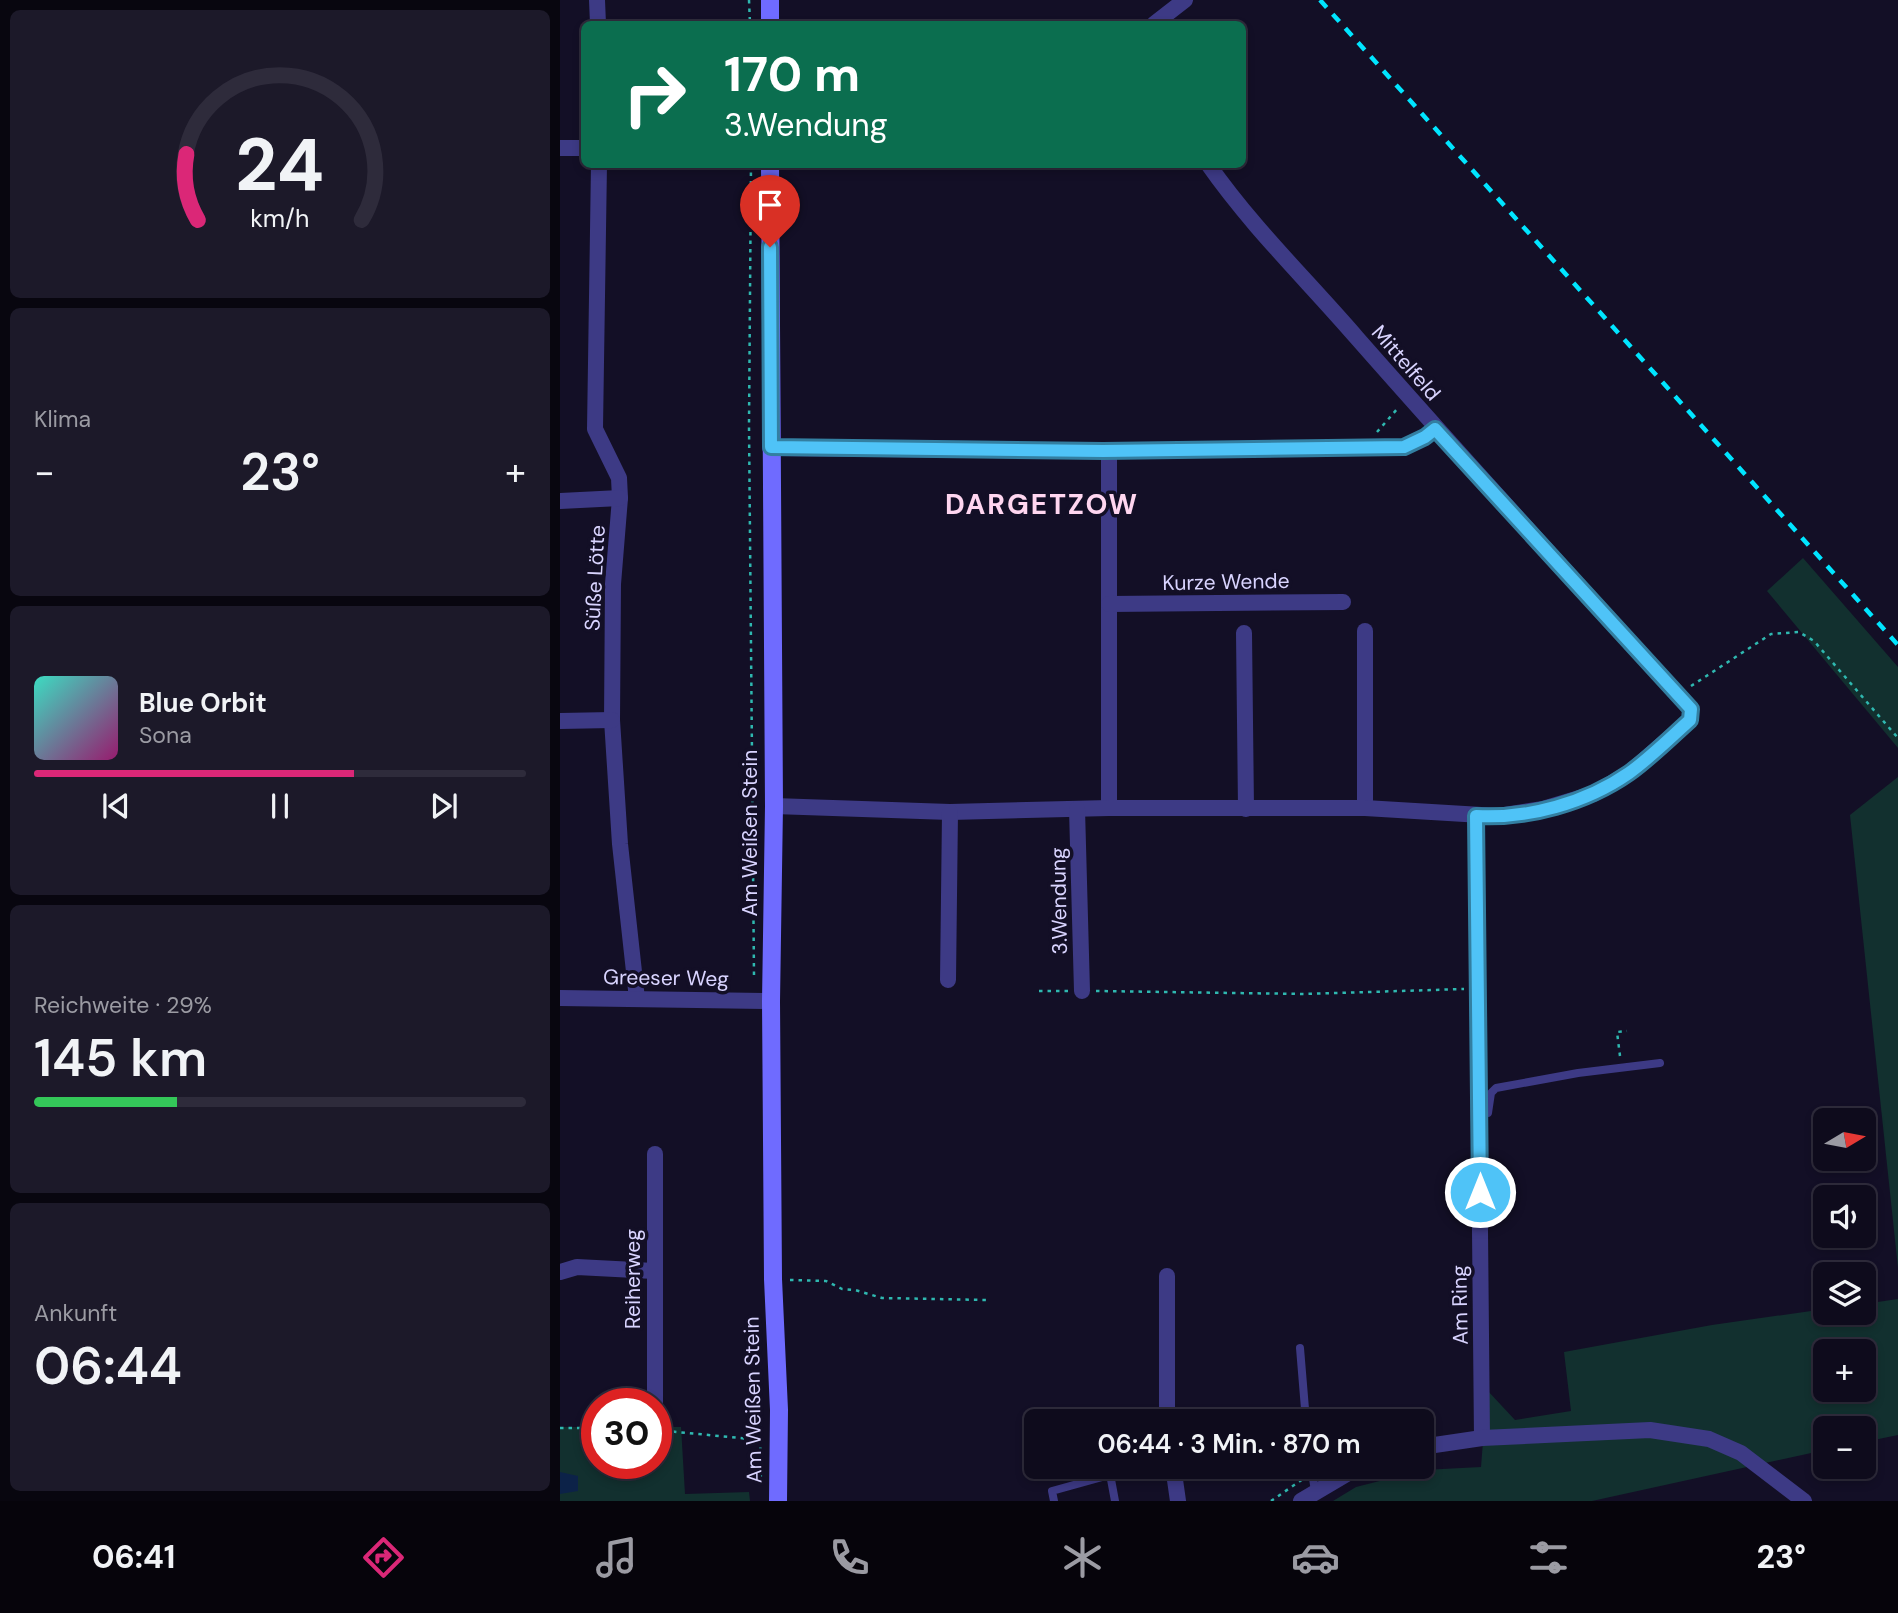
<!DOCTYPE html>
<html lang="de">
<meta charset="utf-8">
<style>
:root{--surface:#0e0b1c;--page:#1c1929;--text:#f1f3f6;--muted:#9b9ba3;--line:#2e2b3b;--accent:#db2777}
body{margin:0;font-family:"DM Sans",sans-serif;background:var(--page);color:var(--text);height:100vh;display:flex;flex-direction:column;font-size:26px;white-space:nowrap}
*{box-sizing:border-box;margin:0}
p{font-size:23px;color:var(--muted)}
.icon{flex:none;width:38px;height:38px;fill:none;stroke:currentColor;stroke-width:2;stroke-linecap:round;stroke-linejoin:round}
.map{position:relative;flex:1;overflow:hidden}
.panel{display:flex;flex-direction:column;gap:10px;padding:10px;background:#08060f;width:560px}
.panel>*{flex:none}
.top-card{position:absolute;left:21px;top:21px;width:665px;height:147px;border-radius:10px;box-shadow:0 4px 10px #0003,0 0 0 2px var(--line);background:#0b6e4f;color:#fff;overflow:hidden}
.needle{width:46px;rotate:80deg}
.controls{position:absolute;left:1253px;top:1108px;display:grid;gap:14px}
.controls a{display:grid;place-items:center;width:63px;height:63px;border-radius:10px;background:var(--surface);box-shadow:0 4px 10px #0003,0 0 0 2px var(--line);font-size:35px}
.speed{position:absolute;left:21px;top:1388px;display:flex;gap:14px;font-size:35px;font-weight:700;text-align:center}
.speed>*{display:grid;place-content:center;width:91px;height:91px;border-radius:50%;background:var(--surface);box-shadow:0 4px 10px #0003,0 0 0 2px var(--line);line-height:1}
.speed .limit{border:10px solid #d22;background:#fff;color:#111}
.pin{position:absolute;display:grid;place-items:center;width:60px;height:60px;color:#fff;margin:-72px -30px;border-radius:50% 50% 50% 0;rotate:-45deg;box-shadow:0 0 7px #0007}
.pin .icon{rotate:45deg}
.me{position:absolute;width:77px;margin:-38px;rotate:0deg;stroke-linejoin:round;filter:drop-shadow(0 0 5px #0008)}
.turn{display:flex;align-items:center;gap:24px;height:147px;padding:0 28px;font-size:32px}
.turn .icon{width:91px;height:91px;stroke-width:2.5}
.turn b{display:block;font-size:49px;line-height:60px}
.big{font-size:52px;font-weight:600;line-height:1.1}
.panel .tile{flex:1;display:flex;flex-direction:column;justify-content:center;gap:10px;min-width:0;padding:0 24px;border-radius:10px;background:var(--page)}
.panel .dial{align-items:center;gap:0}
.dial svg{height:182px;overflow:visible;fill:none;stroke:var(--line);stroke-width:7;stroke-linecap:round;text-anchor:middle}
.dial text{fill:var(--text);stroke:none}
.song{display:flex;align-items:center;gap:21px}
.cover{width:84px;height:84px;border-radius:10px;background:linear-gradient(135deg,hsl(170 70% 55%),hsl(320 70% 35%))}
.played{height:7px;border-radius:4px;background:linear-gradient(90deg,var(--accent) 65%,var(--line) 65%)}
.keys{display:flex;justify-content:space-around;direction:ltr}
.heat{display:flex;justify-content:space-between;align-items:center;font-size:38px;direction:ltr}
.charge{height:10px;border-radius:5px;background:linear-gradient(90deg,#34c759 29%,var(--line) 0)}
.trip{position:absolute;left:464px;top:1409px;width:410px;height:70px;border-radius:10px;background:var(--surface);box-shadow:0 4px 10px #0003,0 0 0 2px var(--line);font-weight:600;line-height:70px;text-align:center}
.dock{display:flex;height:112px;justify-content:space-around;align-items:center;background:#06040b;color:var(--muted)}
.dock .icon{width:49px;height:49px}
.dock .on{color:var(--accent)}
.dock b{font-size:32px;color:var(--text)}
main{display:flex;flex:1;min-height:0}
.map>svg:first-child{display:block}
.green{fill:#12302f;fill-rule:evenodd}
.water{fill:#0c2248}
.lines{fill:none;stroke-linecap:round;stroke-linejoin:round}
.path{stroke:#2fb8b0;stroke-width:2.5;stroke-dasharray:3.5 5;stroke-linecap:butt}
.lane{stroke:#3d3a85;stroke-width:8}
.street{stroke:#3d3a85;stroke-width:16}
.secondary{stroke:#6f6bff;stroke-width:18}
.rail{stroke:#00e5ff;stroke-width:4.5;stroke-dasharray:10 9;stroke-linecap:butt}
.route-casing{stroke:#337fa1;stroke-width:18}
.route{stroke:#4fc3f7;stroke-width:12}
.labels{text-anchor:middle;stroke-width:7;stroke-linejoin:round;paint-order:stroke}
.street-label{font-size:21px;fill:#d9d4ff;stroke:#130f26}
.district-label{font-size:28px;font-weight:bold;letter-spacing:2px;fill:#ffd6f0;stroke:#130f26}
</style>
<main>
<section class="panel">
<div class="tile dial"><svg viewBox="0 0 100 80">
<path d="M14 69A42 42 0 1 1 86 69"/>
<path d="M14 69A42 42 0 0 1 9 40" stroke="#db2777"/>
<text x="50" y="56" font-size="32" font-weight="700">24</text>
<text x="50" y="72" font-size="11">km/h</text>
</svg></div>
<div class="tile"><p>Klima</p>
<div class="heat"><a>−</a><b class="big">23°</b><a>+</a></div>
</div>
<div class="tile">
<div class="song"><i class="cover"></i><div><b>Blue Orbit</b><p>Sona</p></div></div>
<div class="played"></div>
<div class="keys"><svg class="icon" aria-label="previous" viewBox="0 0 24 24"><path d="M18 5L8 12l10 7zM5 5v14"/></svg><svg class="icon" aria-label="pause" viewBox="0 0 24 24"><path d="M8 5v14M16 5v14"/></svg><svg class="icon" aria-label="next" viewBox="0 0 24 24"><path d="M6 5l10 7-10 7zM19 5v14"/></svg></div>
</div>
<div class="tile"><p>Reichweite · 29%</p><b class="big">145 km</b><div class="charge"></div></div>
<div class="tile"><p>Ankunft</p><b class="big">06:44</b></div>
</section>
<div class="map">
<svg width="1338" height="1501" viewBox="0 0 1338 1501">
<rect width="100%" height="100%" fill="#130f26"/>
<g class="green">
<path d="M 1243,558 L 1338,667 L 1338,748 L 1207,591 Z"/>
<path d="M 1338,777 L 1338,1268 L 1290,815 Z"/>
<path d="M 1338,1299 L 1338,1435 L 1304,1442 L 1304,1428 L 1265,1428 L 1265,1450 L 1032,1501 L 773,1501 L 796,1487 L 863,1470 L 921,1467 L 927,1390 L 955,1420 L 1011,1411 L 1004,1352 L 1152,1325 L 1265,1309 L 1265,1312 L 1304,1312 L 1304,1304 ZM 1265,1351 L 1304,1351 L 1304,1390 L 1265,1390 Z"/>
<path d="M 0,1427 L 37,1427 L 37,1463 L 96,1463 L 96,1427 L 121,1427 L 125,1494 L 189,1492 L 190,1501 L 0,1501 Z"/>
</g>
<path class="water" d="M 0,1472 L 18,1476 L 18,1491 L 0,1494 Z"/>
<g class="lines">
<g class="path">
<path d="M 189,0 L 190,24"/>
<path d="M 191,164 L 189,426 L 194,976"/>
<path d="M 817,432 L 838,408"/>
<path d="M 1131,686 L 1211,634 L 1239,632 L 1254,641 L 1338,738"/>
<path d="M 479,991 L 509,991"/>
<path d="M 536,991 L 744,994 L 904,989"/>
<path d="M 1060,1056 L 1057,1032 L 1067,1031"/>
<path d="M 230,1280 L 266,1281 L 282,1289 L 295,1290 L 322,1298 L 428,1300"/>
<path d="M 199,1354 L 201,1487"/>
<path d="M 0,1428 L 37,1428"/>
<path d="M 96,1430 L 201,1440"/>
<path d="M 711,1501 L 743,1479"/>
</g>
<g class="lane">
<path d="M 919,1113 L 928,1113 L 931,1093 L 936,1088 L 1018,1073 L 1100,1063"/>
<path d="M 740,1348 L 746,1421"/>
<path d="M 751,1466 L 755,1491"/>
<path d="M 550,1474 L 555,1501"/>
<path d="M 494,1501 L 492,1491 L 582,1466"/>
</g>
<g class="street">
<path d="M 37,0 L 38,24"/>
<path d="M 594,24 L 625,0"/>
<path d="M 0,148 L 24,148"/>
<path d="M 39,164 L 35,429 L 59,478 L 60,498 L 53,584 L 52,720 L 60,844 L 77,999"/>
<path d="M 210,448 L 549,451 L 844,447 L 865,437 L 875,429"/>
<path d="M 549,451 L 549,808"/>
<path d="M 0,501 L 60,498"/>
<path d="M 549,604 L 783,602"/>
<path d="M 805,631 L 805,808"/>
<path d="M 684,633 L 686,809"/>
<path d="M 0,721 L 52,720"/>
<path d="M 214,806 L 390,812 L 549,808 L 805,808 L 938,816 L 983,809 L 1033,794 L 1069,773 L 1130,720 L 1131,709 C 1019,586 907,463 797,338 C 747,280 692,227 648,164"/>
<path d="M 517,809 L 522,991"/>
<path d="M 916,816 L 922,1438"/>
<path d="M 388,980 L 390,812"/>
<path d="M 0,998 L 211,1001"/>
<path d="M 0,1272 L 17,1267 L 94,1271"/>
<path d="M 95,1404 L 95,1154"/>
<path d="M 607,1421 L 607,1276"/>
<path d="M 861,1447 L 922,1438 L 1090,1430 L 1149,1439 L 1181,1453 L 1244,1501"/>
<path d="M 613,1466 L 618,1501"/>
<path d="M 741,1501 L 800,1466"/>
</g>
<g class="secondary">
<path d="M 210,24 L 210,0"/>
<path d="M 210,164 L 214,806 L 211,1001 L 213,1279 L 219,1410 L 218,1501"/>
</g>
<path class="rail" d="M 760,0 L 1338,645"/>
</g>
<g class="lines">
<defs>
<path id="route" d="M 210,247 L 211,447 L 543,451 L 844,447 L 865,437 L 875,429 L 1131,709 L 1130,720 C 1110,738 1090,758 1069,773 C 1026,803 968,819 916,816 L 920,1192"/>
</defs>
<use href="#route" class="route-casing"/>
<use href="#route" class="route"/>
</g>
<g class="labels">
<g class="street-label">
<text transform="translate(846 363) rotate(49)" y="7">Mittelfeld</text>
<text transform="translate(35 578) rotate(-87)" y="7">Süße Lötte</text>
<text transform="translate(666 582) rotate(-1)" y="7">Kurze Wende</text>
<text transform="translate(190 833) rotate(-90)" y="7">Am Weißen Stein</text>
<text transform="translate(499 901) rotate(-91)" y="7">3.Wendung</text>
<text transform="translate(106 978) rotate(1)" y="7">Greeser Weg</text>
<text transform="translate(73 1279) rotate(-90)" y="7">Reiherweg</text>
<text transform="translate(900 1305) rotate(-91)" y="7">Am Ring</text>
<text transform="translate(193 1400) rotate(-91)" y="7">Am Weißen Stein</text>
</g>
<g class="district-label">
<text x="482" y="514">DARGETZOW</text>
</g>
</g>
</svg>
<div class="controls">
<a><svg class="needle" viewBox="-14 -14 28 28"><path d="M0-13l5 13h-10z" fill="#e53935"/><path d="M0 13l5-13h-10z" fill="#9b9ba3"/></svg></a>
<a><svg class="icon" aria-label="sound" viewBox="0 0 24 24"><path d="M4 9h4l5-4v14l-5-4H4zM17 9q2 3 0 6"/></svg></a>
<a><svg class="icon" aria-label="layers" viewBox="0 0 24 24"><path d="M12 4l9 5-9 5-9-5zM3 14l9 5 9-5"/></svg></a>
<a>+</a>
<a>−</a>
</div>
<div class="speed"><div class="limit">30</div></div>
<div class="pin" style="left:210px;top:247px;background:#d93025"><svg class="icon" aria-label="arrive" viewBox="0 0 24 24"><path d="M6 21V4h12l-3 4 3 4H6"/></svg></div>
<svg class="me" style="left:920px;top:1192px" viewBox="-20 -20 40 40"><circle r="17" fill="#4fc3f7" stroke="#fff" stroke-width="3"/><path d="M0-11L8 9 0 5-8 9z" fill="#fff"/></svg>
<div class="trip">06:44 · 3 Min. · 870 m</div>
<div class="top-card">
<div class="turn"><svg class="icon" aria-label="right" viewBox="0 0 24 24"><path d="M7 20v-9h11M14 6l5 5-5 5"/></svg><div><b>170 m</b>3.Wendung</div></div>
</div>
</div>
</main>
<nav class="dock">
<b>06:41</b>
<svg class="icon on" aria-label="directions" viewBox="0 0 24 24"><path d="M12 3l9 9-9 9-9-9zM9 14v-3h6M13 9l2 2-2 2"/></svg>
<svg class="icon" aria-label="music" viewBox="0 0 24 24"><path d="M9 18V5l10-2v13"/><circle cx="6" cy="18" r="3"/><circle cx="16" cy="16" r="3"/></svg>
<svg class="icon" aria-label="phone" viewBox="0 0 24 24"><path d="M5 4h4l2 5-3 2q2 4 5 5l2-3 5 2v4C11 20 4 13 5 4z"/></svg>
<svg class="icon" aria-label="climate" viewBox="0 0 24 24"><path d="M12 3v18M4 7l16 10M4 17L20 7"/></svg>
<svg class="icon" aria-label="car" viewBox="0 0 24 24"><path d="M5 17H2v-5l4-1 3-4h7l3 4 3 1v5h-3M9 17h6M6 11h13"/><circle cx="7" cy="17" r="2"/><circle cx="17" cy="17" r="2"/></svg>
<svg class="icon" aria-label="filters" viewBox="0 0 24 24"><path d="M4 7h16M4 17h16"/><circle cx="9" cy="7" r="2"/><circle cx="15" cy="17" r="2"/></svg>
<b>23°</b>
</nav>
